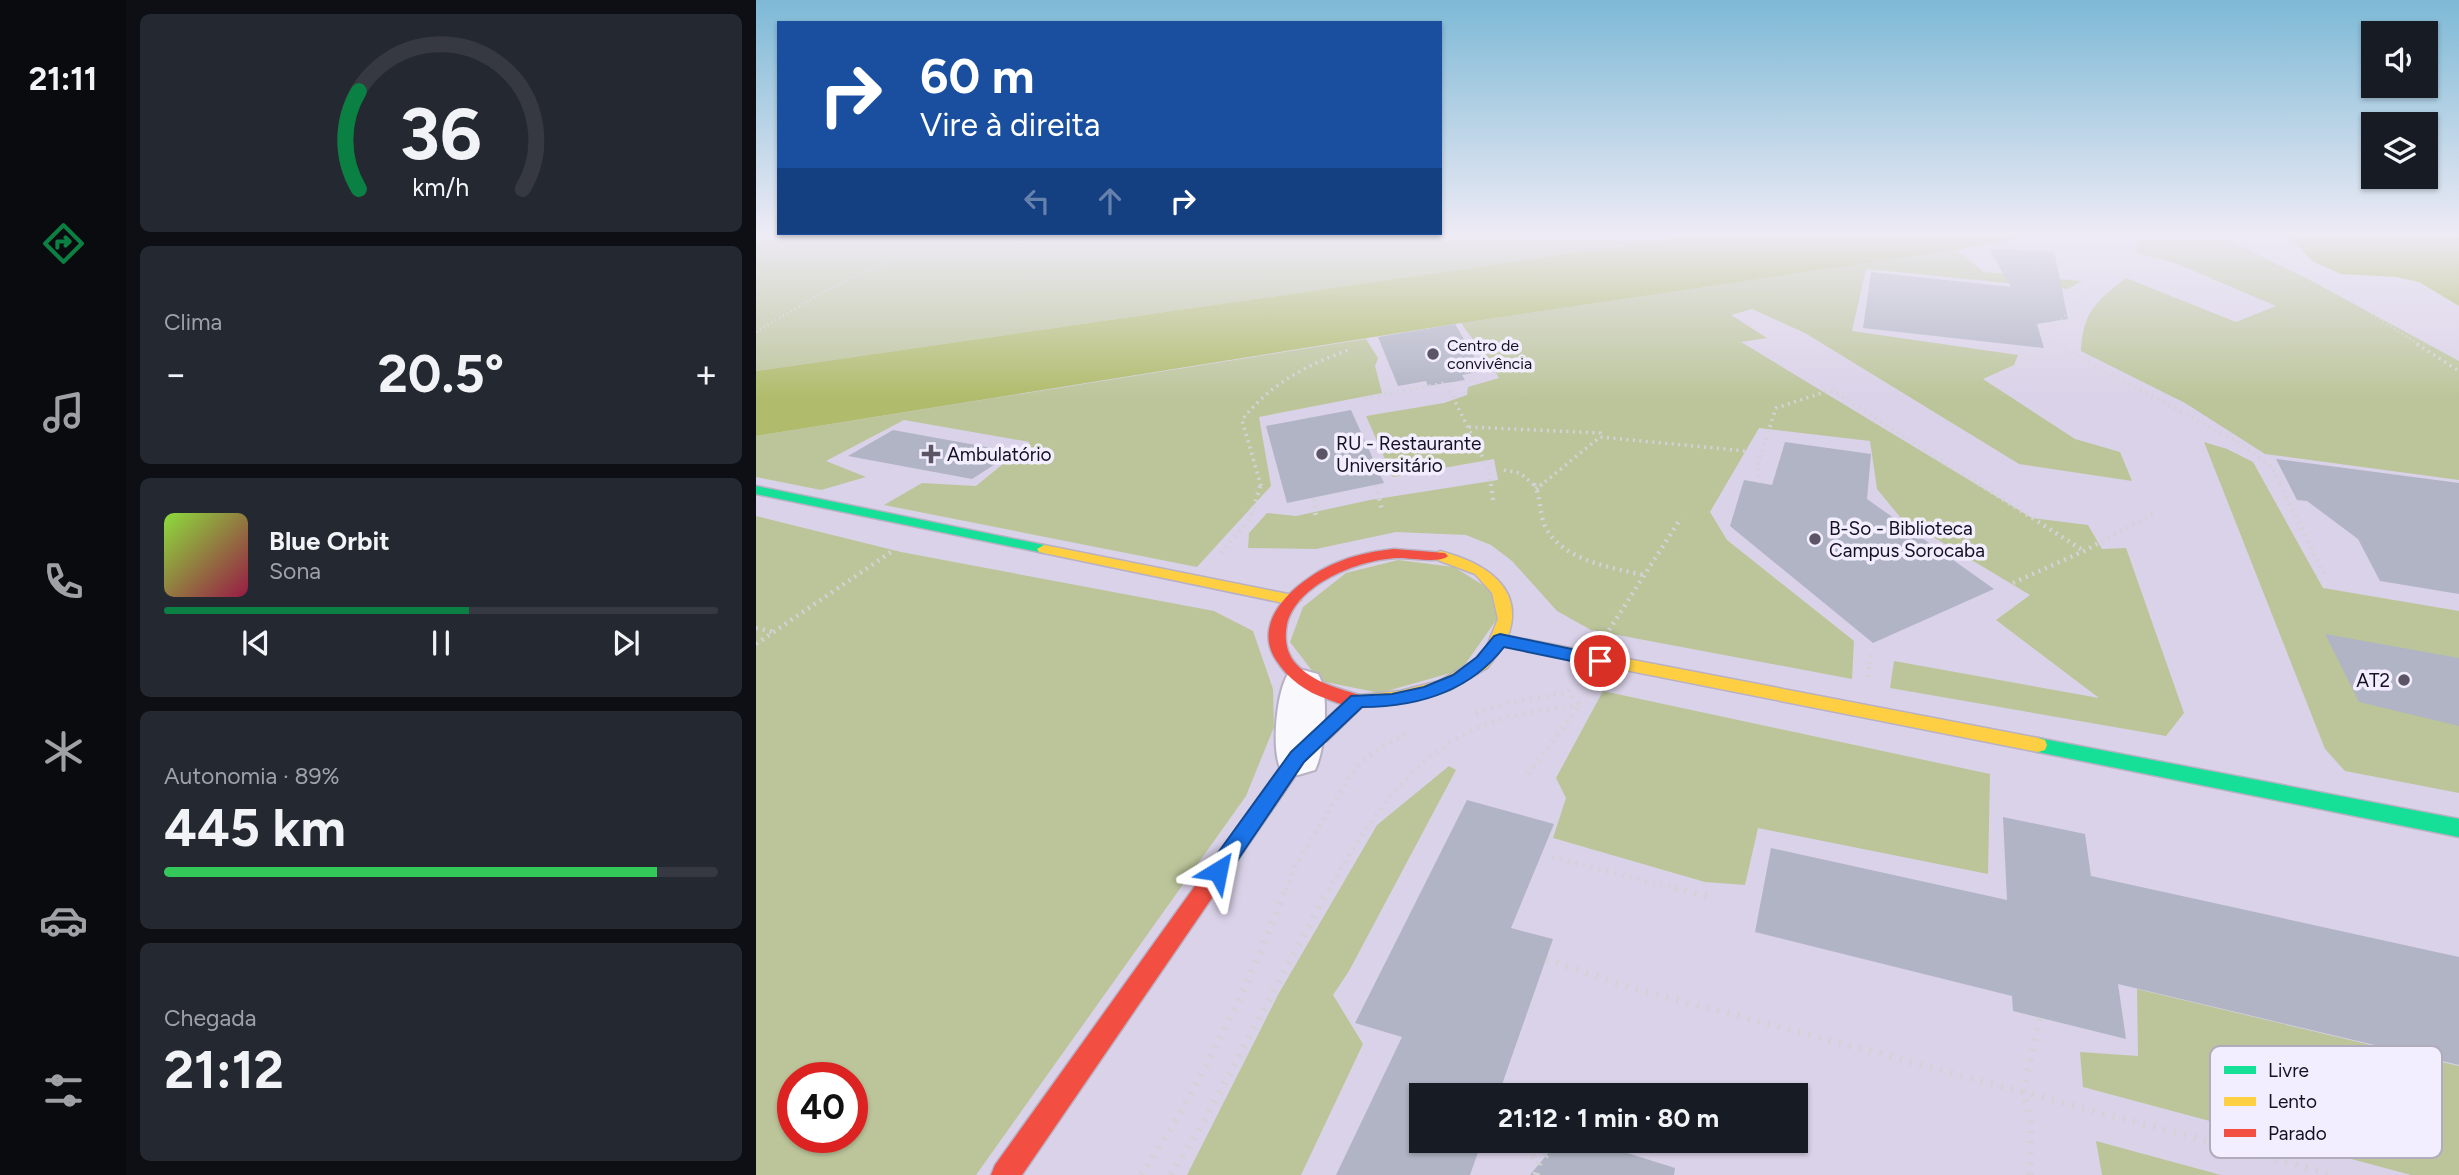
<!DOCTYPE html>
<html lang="pt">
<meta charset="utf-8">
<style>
:root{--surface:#171b24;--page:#242831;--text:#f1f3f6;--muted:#9ea1a6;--line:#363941;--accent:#0b8043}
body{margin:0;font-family:Figtree,sans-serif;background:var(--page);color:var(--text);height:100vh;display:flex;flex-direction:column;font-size:26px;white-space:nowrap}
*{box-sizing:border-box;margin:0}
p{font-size:23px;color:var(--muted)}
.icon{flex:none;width:38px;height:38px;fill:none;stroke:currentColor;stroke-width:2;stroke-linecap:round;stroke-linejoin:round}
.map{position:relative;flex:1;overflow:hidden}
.drawer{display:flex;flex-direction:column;gap:14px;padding:14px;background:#0d0f14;width:630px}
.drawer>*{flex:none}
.guide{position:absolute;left:21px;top:21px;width:665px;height:214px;border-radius:0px;box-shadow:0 2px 5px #0004;background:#1a4fa0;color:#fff;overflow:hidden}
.buttons{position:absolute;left:1605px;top:21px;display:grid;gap:14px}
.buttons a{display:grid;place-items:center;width:77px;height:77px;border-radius:0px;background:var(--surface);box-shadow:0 2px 5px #0004;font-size:35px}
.speed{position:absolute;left:21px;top:1062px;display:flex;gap:14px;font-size:35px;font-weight:700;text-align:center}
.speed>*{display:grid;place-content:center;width:91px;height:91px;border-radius:50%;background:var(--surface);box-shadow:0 2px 5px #0004;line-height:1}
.speed .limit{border:10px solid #d22;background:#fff;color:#111}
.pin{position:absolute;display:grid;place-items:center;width:60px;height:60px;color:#fff;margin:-30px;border:4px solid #fff;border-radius:50%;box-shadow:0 2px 7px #0007}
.me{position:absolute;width:77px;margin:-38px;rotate:35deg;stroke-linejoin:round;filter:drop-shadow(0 0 5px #0008)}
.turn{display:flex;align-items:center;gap:24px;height:147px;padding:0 28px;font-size:32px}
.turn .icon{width:91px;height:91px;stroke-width:2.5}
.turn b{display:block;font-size:49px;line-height:60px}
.lanes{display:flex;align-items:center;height:66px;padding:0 28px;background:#0003;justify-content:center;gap:35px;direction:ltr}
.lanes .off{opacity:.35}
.big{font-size:52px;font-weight:700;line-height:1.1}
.drawer .widget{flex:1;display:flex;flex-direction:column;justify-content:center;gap:10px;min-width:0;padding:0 24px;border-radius:10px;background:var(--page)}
.drawer .dial{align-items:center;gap:0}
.dial svg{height:182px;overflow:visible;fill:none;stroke:var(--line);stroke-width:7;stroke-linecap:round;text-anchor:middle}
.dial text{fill:var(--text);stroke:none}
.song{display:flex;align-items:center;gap:21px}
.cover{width:84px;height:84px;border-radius:10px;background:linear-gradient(135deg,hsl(90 70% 55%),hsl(340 70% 35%))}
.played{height:7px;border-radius:4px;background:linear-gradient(90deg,var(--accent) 55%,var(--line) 55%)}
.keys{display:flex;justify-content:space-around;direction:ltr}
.heat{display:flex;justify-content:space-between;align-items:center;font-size:38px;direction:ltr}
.charge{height:10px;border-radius:5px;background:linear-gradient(90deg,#34c759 89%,var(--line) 0)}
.trip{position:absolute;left:653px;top:1083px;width:399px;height:70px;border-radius:0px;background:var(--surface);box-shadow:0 2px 5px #0004;font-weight:700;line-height:70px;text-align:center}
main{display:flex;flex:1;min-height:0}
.menu{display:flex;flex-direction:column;width:126px;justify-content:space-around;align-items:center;background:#090b0e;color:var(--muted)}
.menu .icon{width:49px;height:49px}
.menu .on{color:var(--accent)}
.menu b{font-size:32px;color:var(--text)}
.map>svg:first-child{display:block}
.green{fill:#bcc59a;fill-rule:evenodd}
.forest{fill:#b0bc6b}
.building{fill:#b1b4c4}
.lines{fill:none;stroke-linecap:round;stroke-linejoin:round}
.street-casing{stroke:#b8b1c4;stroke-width:4}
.fast-casing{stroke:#b8b1c4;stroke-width:3}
.slow-casing{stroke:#b8b1c4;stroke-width:3}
.jam-casing{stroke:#b8b1c4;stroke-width:3}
.path-far4{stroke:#d4d2d9;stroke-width:2.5;stroke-dasharray:1 3.5;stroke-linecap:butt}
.path-far3{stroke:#d4d2d9;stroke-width:3.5;stroke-dasharray:2 4.5;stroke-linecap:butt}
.path-far2{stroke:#d4d2d9;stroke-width:4.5;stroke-dasharray:2 5;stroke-linecap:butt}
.path-far1{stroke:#d4d2d9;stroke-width:5;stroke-dasharray:2 6;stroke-linecap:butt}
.path{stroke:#d4d2d9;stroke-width:7;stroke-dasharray:2.5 8;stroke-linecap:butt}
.street{fill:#f9f8fc;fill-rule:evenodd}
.fast{fill:#16e098;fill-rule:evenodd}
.slow{fill:#ffcf43;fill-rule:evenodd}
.jam{fill:#f24e42;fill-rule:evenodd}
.route{fill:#1a73e8;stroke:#114b97;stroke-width:2}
.poi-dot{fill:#5b5566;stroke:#f3eeff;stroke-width:2.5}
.labels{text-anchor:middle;stroke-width:7;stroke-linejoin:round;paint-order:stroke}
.far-poi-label{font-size:16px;fill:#161120;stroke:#f3eeff;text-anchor:start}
.poi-label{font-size:19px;fill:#161120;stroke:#f3eeff;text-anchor:start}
.key{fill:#f3eeff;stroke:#b1acbc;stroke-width:2}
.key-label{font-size:19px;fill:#161120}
</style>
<main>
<nav class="menu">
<b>21:11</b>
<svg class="icon on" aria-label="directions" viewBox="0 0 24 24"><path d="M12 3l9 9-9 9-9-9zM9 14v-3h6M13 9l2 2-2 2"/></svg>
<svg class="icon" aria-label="music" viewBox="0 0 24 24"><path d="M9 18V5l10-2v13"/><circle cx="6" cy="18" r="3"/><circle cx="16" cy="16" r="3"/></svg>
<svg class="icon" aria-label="phone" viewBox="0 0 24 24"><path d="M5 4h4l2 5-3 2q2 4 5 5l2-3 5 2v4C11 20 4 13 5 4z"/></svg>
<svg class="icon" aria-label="climate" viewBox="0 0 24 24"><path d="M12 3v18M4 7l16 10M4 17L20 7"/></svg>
<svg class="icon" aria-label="car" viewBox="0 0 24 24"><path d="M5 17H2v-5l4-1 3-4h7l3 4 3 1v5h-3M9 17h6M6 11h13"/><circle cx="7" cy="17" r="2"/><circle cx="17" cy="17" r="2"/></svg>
<svg class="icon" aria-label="filters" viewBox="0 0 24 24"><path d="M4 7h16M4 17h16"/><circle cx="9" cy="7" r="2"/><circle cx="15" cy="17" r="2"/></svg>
</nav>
<section class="drawer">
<div class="widget dial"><svg viewBox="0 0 100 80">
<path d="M14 69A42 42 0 1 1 86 69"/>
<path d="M14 69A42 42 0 0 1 14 26" stroke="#0b8043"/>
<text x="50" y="56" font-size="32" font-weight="700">36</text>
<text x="50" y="72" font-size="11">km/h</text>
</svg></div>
<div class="widget"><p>Clima</p>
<div class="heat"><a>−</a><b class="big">20.5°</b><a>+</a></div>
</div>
<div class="widget">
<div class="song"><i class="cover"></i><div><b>Blue Orbit</b><p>Sona</p></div></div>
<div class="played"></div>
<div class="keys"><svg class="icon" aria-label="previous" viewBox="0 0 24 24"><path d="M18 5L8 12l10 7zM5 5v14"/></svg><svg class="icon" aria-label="pause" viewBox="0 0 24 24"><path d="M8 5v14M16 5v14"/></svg><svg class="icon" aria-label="next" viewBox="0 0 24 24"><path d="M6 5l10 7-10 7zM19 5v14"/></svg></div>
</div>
<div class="widget"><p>Autonomia · 89%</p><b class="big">445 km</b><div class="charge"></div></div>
<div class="widget"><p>Chegada</p><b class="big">21:12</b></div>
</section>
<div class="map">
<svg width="1703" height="1175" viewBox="0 0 1703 1175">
<rect width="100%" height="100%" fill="#dad2e8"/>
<g class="green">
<path d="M 3,234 L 950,234 L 0,371 L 0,240 L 8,236 Z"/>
<path d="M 1386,234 L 1459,234 L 1552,279 L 1703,361 L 1703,480 L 1509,454 L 1429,403 L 1325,351 C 1327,312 1340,301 1370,278 L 1480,322 L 1520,306 L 1419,263 L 1377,252 L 1383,246 Z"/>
<path d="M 1200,250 L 1228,272 L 1326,281 L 1312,289 L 1110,269 L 1096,331 L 1262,355 L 1258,365 L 1227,379 L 1319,439 L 1364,452 L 1376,481 L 1263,464 L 1049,333 L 996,309 L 975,315 L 1011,338 L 985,342 L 1276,518 L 1332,525 L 1346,549 L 1370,548 L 1428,713 L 1410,736 L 1134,688 L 1138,661 L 1343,698 L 1240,620 L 1274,595 L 1144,517 L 1121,489 L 1114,441 L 1003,428 L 954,512 L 971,540 L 1098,641 L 1096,679 L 835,630 L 801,611 L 756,561 L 735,545 L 710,535 L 640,532 L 560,549 L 492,548 L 493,533 L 511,513 L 540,516 L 614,500 L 742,480 L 738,459 L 637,477 L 610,416 L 688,403 L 711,395 L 712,387 L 743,378 C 733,357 718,342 705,323 Z"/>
<path d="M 610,339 L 622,358 L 619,366 L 626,393 L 503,417 L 515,486 L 441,567 L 128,505 L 166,483 L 220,486 L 274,442 L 148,420 L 70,461 L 110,477 L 65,490 L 0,477 L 0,436 Z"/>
<path d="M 1448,442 L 1471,449 L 1497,462 L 1567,588 L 1703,611 L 1703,793 L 1589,771 L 1569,749 Z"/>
<path d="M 0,516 L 145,552 L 458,611 L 497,631 L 517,689 L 518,727 L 490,796 L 220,1175 L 0,1175 ZM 37,1078 L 96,1078 L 96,1138 L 37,1138 Z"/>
<path d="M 642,560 L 698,567 L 735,590 L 741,619 L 705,670 L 624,693 L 564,681 L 534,642 L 547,607 L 590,573 Z"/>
<path d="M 847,691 L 1234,774 L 1232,874 L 1002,828 L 989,885 L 949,882 L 797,838 L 810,798 L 800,778 Z"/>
<path d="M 693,766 L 700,770 L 593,971 L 577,995 L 607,1044 L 545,1175 L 431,1175 L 523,993 L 621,825 Z"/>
<path d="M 1381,989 L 1703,1066 L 1703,1175 L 1655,1175 L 1327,1087 L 1324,1052 L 1382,1056 Z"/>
<path d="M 1340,1141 L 1465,1175 L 1346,1175 Z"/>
</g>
<g class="forest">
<path d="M 950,234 L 1281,234 L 1200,250 L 705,323 L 0,436 L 0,371 Z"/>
<path d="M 1531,234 L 1703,234 L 1703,306 L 1663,282 L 1640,277 L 1585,274 L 1556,261 Z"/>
</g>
<g class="building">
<path d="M 1233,249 L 1298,251 L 1312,319 L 1281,324 L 1288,348 L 1107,328 L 1115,272 L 1255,287 Z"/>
<path d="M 699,324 L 727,371 L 706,375 L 709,380 L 672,386 L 670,381 L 642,386 L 622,337 Z"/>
<path d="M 595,410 L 628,483 L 531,503 L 510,426 Z"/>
<path d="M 137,430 L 258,452 L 216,479 L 92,456 Z"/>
<path d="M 1029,442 L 1115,454 L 1111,499 L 1238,589 L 1117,643 L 974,526 L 988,480 L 1016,485 Z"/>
<path d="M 1520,459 L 1703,483 L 1703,594 L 1624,581 L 1602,539 L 1551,501 L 1541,500 Z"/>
<path d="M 1569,634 L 1703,658 L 1703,726 L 1603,702 Z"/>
<path d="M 711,800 L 798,824 L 755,928 L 797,939 L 790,959 L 742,1096 L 665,1096 L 665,1141 L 726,1141 L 714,1175 L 580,1175 L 646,1037 L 599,1023 Z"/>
<path d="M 1247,817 L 1329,834 L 1335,876 L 1703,957 L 1703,1065 L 1362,984 L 1370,1039 L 1257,1011 L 1256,996 L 999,932 L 1015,848 L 1251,900 Z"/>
<path d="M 802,1141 L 833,1141 L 919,1168 L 918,1175 L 774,1175 Z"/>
</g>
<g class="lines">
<defs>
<path id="street" d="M 547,670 L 562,674 C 574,693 569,750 559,770 L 542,775 L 525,770 C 515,750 520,694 532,674 Z"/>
<g id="fast">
<path d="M 0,486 L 288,545 L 295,549 L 288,553 L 0,494 Z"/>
<path d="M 1282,738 L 1703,819 L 1703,837 L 1282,752 L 1275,750 L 1273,745 L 1275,740 Z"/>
</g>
<g id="slow">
<path d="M 288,545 L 537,595 L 545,600 L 537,605 L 283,552 L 281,549 Z"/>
<path d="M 684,551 C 726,562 770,586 752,636 L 1282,738 L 1289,740 L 1291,745 L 1289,750 L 1282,752 L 748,646 L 731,668 L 694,690 L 644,703 L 606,707 L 571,741 L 564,743 L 557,741 L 555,736 L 557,731 L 595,696 L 644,691 L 683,681 L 719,660 L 731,646 L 742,619 L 736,593 L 719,574 L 679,559 L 676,556 Z"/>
</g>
<g id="jam">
<path d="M 638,549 L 689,553 L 692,556 C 684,564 653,557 640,558 C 602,560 541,584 531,624 C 528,638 530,653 540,664 C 558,683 584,689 607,696 L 610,701 L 607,706 C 596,709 582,703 571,699 C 550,692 532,679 520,660 C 492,617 549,574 585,561 C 602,554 620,551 638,549 Z"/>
<path d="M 564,729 L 571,731 L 573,736 L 549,762 L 266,1175 L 235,1175 L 239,1165 L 535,752 L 557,731 Z"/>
</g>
</defs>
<use href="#street" class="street-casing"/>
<use href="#fast" class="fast-casing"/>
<use href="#slow" class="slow-casing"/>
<use href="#jam" class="jam-casing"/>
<g class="path-far4">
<path d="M 1470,234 L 1563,280 L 1664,345"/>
<path d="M 0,332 L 67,292 L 190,234"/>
<path d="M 1301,345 L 1285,337 L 1358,271"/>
</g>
<g class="path-far3">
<path d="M 1298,344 L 1480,441 L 1516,467 L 1525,486"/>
<path d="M 1661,344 L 1703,371"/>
<path d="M 609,398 L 690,383 L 732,468 L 735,486"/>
<path d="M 713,427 L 844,433 L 844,437"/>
<path d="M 748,470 L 764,473 L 779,486"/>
<path d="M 1005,483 L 1001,467 L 1020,408 L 1075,390 L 1226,486"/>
<path d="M 505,486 L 486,420 C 516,382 551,365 595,349"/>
<path d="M 784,486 L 844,437 L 990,451"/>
</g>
<g class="path-far2">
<path d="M 735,484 L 737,500"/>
<path d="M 778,484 C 785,497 783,512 789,526 C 805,560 855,568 888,575"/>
<path d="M 1223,484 L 1328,551"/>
<path d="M 1524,484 L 1570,578"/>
<path d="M 620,485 L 626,510"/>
<path d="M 780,489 L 786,484"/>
<path d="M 558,499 L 560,519"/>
<path d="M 465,553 L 494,519 L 505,484"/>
<path d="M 1257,583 L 1328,551 L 1400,512"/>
<path d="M 0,628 L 17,632"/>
<path d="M 853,630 L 925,518"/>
<path d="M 0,644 L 138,550"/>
<path d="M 1114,664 L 1115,654"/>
</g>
<g class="path-far1">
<path d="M 1112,677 L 1114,662"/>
<path d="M 720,713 L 751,703 L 813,692 L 814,689"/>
<path d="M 772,774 L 824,705 L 813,692"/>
<path d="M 796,857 L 925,890"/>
<path d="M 530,890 L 537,870 L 599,768 L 623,748 L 654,732"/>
<path d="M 572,890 C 612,823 657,750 734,723 C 763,712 794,709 824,705"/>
</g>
<g class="path">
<path d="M 918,888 L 954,897"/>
<path d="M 790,959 L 866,985 L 1578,1175"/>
<path d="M 762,1141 L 783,1163"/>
<path d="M 385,1175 C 444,1085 492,989 530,888"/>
<path d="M 415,1175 L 451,1116 L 573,888"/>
<path d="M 780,1175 L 783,1163 L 802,1141"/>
<path d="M 1274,1175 L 1275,1122 L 1267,1092 L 1284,1018"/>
</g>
<use href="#street" class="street"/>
<use href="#fast" class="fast"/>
<use href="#slow" class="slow"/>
<use href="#jam" class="jam"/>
</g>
<linearGradient id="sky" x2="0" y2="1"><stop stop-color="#7db9d6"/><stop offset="0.59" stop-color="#eeebf5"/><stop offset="1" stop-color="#eeebf5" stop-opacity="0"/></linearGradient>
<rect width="1703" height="398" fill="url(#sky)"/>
<path class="route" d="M 744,634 L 844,655 L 853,661 L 844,667 L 748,647 C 713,692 662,707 606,707 L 548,762 L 470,877 L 462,880 L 454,877 L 451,871 L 454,864 L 535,752 L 595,696 L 636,694 L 668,687 L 697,675 L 721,657 L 738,636 Z"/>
<g class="poi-dot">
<circle cx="677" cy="354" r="7"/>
<path d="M171.5 443.5h7v7h7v7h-7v7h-7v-7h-7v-7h7z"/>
<circle cx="566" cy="454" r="7"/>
<circle cx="1059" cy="539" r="7"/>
<circle cx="1648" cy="680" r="7"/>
</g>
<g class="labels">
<g class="far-poi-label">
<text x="691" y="351">Centro de<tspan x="691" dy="18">convivência</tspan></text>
</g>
<g class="poi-label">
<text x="580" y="450">RU - Restaurante<tspan x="580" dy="22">Universitário</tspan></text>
<text x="191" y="461">Ambulatório</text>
<text x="1073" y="535">B-So - Biblioteca<tspan x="1073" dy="22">Campus Sorocaba</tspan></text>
<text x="1634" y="687" text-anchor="end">AT2</text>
</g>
</g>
<rect x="1454" y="1046" width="232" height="112" rx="10" class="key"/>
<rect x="1468" y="1066" width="32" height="8" fill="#16e098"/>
<rect x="1468" y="1097" width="32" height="9" fill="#ffcf43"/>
<rect x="1468" y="1129" width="32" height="8" fill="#f24e42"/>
<g class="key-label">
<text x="1512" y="1077">Livre</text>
<text x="1512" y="1108">Lento</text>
<text x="1512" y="1140">Parado</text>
</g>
</svg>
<div class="buttons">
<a><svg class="icon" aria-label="sound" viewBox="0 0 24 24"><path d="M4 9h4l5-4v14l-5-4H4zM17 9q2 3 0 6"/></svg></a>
<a><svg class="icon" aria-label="layers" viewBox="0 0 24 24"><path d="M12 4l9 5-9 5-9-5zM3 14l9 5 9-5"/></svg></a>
</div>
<div class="speed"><div class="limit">40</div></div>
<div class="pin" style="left:844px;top:661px;background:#d93025"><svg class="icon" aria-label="arrive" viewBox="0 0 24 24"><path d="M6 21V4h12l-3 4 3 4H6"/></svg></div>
<svg class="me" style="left:462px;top:871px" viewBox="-20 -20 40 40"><path d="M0-17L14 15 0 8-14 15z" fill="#1a73e8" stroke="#fff" stroke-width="4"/></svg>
<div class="trip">21:12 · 1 min · 80 m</div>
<div class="guide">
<div class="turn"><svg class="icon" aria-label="right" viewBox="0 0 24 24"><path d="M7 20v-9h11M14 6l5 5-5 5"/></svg><div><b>60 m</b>Vire à direita</div></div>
<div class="lanes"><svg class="icon off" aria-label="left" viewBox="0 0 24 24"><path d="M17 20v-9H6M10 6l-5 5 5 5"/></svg><svg class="icon off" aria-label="ahead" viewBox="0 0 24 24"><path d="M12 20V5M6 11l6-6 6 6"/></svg><svg class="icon" aria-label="right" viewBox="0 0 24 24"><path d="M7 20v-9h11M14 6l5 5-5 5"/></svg></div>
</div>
</div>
</main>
